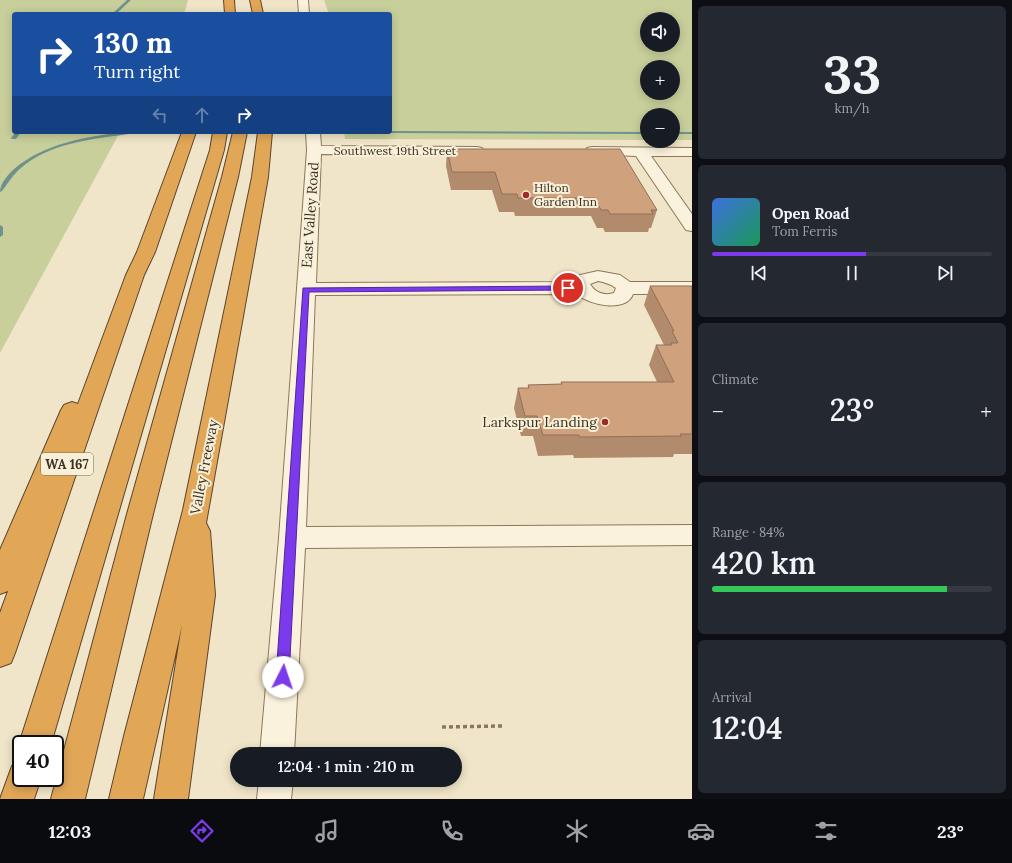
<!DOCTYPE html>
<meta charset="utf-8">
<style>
:root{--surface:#171b24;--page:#242831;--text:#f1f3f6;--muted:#9ea1a6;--line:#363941;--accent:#7c3aed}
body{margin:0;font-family:Lora,serif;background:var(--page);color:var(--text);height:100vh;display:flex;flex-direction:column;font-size:15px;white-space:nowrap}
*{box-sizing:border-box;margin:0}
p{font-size:13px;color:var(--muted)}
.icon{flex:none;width:22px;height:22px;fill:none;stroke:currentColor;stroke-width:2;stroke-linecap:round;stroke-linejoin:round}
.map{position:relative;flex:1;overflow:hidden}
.sheet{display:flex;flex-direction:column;gap:6px;padding:6px;background:#0d0f14;width:320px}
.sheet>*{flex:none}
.guide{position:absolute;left:12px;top:12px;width:380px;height:122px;border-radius:4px;box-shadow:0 2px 10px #0003;background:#1a4fa0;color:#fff;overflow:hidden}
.fabs{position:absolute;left:640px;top:12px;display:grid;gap:8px}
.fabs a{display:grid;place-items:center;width:40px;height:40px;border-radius:50%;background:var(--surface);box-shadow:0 2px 10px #0003;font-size:20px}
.speed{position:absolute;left:12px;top:735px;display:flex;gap:8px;font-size:20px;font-weight:700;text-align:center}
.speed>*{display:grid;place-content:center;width:52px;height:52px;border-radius:50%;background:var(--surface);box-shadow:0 2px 10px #0003;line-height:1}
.speed .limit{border:2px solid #111;border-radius:6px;background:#fff;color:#111}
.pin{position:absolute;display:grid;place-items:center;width:34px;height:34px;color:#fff;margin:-17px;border:2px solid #fff;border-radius:50%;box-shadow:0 1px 4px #0007}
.me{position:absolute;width:44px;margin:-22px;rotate:4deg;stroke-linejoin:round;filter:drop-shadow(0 0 3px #0008)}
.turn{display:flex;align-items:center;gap:14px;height:84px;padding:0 16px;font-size:18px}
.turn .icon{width:52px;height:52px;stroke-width:2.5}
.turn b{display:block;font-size:28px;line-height:34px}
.lanes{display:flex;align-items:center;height:38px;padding:0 16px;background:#0003;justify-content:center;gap:20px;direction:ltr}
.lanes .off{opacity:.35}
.big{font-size:30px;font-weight:600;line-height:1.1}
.sheet .widget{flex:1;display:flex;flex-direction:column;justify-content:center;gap:6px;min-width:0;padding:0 14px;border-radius:6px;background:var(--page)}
.sheet .dial{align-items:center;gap:0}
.dial b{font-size:52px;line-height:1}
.song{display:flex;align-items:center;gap:12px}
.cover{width:48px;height:48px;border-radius:6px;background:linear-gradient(135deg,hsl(220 70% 55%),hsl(150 70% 35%))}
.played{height:4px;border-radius:2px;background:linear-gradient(90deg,var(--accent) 55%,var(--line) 55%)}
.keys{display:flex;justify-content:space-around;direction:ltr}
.heat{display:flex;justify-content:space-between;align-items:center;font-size:22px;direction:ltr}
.charge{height:6px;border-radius:3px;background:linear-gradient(90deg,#34c759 84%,var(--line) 0)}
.trip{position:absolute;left:230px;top:747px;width:232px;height:40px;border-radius:20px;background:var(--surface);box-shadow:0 2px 10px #0003;font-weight:600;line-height:40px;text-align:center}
.tab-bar{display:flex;height:64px;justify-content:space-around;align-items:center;background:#090b0e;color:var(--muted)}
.tab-bar .icon{width:28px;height:28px}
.tab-bar .active{color:var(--accent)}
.tab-bar b{font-size:18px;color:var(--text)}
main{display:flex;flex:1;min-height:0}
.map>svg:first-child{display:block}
.green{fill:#c8cf9b;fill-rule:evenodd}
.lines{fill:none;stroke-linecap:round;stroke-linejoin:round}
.stream{fill:#6f938b;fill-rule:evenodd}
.minor-casing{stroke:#8d775c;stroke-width:2}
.highway-casing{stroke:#5b4530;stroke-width:2}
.path{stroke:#8d775c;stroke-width:3.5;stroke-dasharray:4 3;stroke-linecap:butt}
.minor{fill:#faf2dc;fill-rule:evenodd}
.highway{fill:#e1a757;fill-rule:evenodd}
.wall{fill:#b28a6c}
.building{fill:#cfa17d;stroke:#917158}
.route{fill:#7c3aed;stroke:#51269a}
.poi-dot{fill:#9e2b29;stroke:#f7efd8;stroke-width:1.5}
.labels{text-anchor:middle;stroke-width:4;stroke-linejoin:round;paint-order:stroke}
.far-street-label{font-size:12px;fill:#3d2f20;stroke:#f7efd8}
.far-poi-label{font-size:12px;fill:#3d2f20;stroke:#f7efd8;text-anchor:start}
.shield{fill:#f7efd8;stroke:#756957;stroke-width:1}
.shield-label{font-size:13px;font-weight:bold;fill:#3d2f20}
.street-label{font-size:14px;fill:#3d2f20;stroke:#f7efd8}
.poi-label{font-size:14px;fill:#3d2f20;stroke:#f7efd8;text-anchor:end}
</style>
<main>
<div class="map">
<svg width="692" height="799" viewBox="0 0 692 799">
<rect width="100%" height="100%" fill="#f0e5c8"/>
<g class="green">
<path d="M 0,0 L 188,0 L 184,14 L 14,14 L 14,132 L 120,132 L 0,353 Z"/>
<path d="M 324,0 L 692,0 L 692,140 L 673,140 L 673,115 L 647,115 L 647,140 L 345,139 L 344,132 L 390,132 L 390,14 L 329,14 ZM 647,19 L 673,19 L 673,45 L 647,45 ZM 647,67 L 673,67 L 673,93 L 647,93 Z"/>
</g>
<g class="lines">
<g class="stream">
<path d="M 127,0 L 131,0 L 116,14 L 112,14 Z"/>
<path d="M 390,131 L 647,132 L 647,134 L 388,133 L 388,132 L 390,132 Z"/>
<path d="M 16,132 L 21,132 L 16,139 L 12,139 L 11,138 Z"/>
<path d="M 124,132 L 138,132 L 136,133 C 95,139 42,142 13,176 C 9,181 6,186 2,191 L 0,192 C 0,183 8,175 14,169 C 45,143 85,137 124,132 Z"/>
<rect x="673" y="132" width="19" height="2"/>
<path d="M 0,225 L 3,227 L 3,235 L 0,237 Z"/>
</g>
<defs>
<g id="minor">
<path d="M 298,0 L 308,0 L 309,14 L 299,14 Z"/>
<path d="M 306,132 L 320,132 L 321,146 L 477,147 L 482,148 L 484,151 L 482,154 L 477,155 L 321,154 L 316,283 L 573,282 L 580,275 L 598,271 L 620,275 L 630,282 L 692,282 L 692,294 L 633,294 C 627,313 588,305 577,294 L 315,295 L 306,527 L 692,525 L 692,545 L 305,548 L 294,754 L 260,754 L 279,538 L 307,150 ZM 598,281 C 605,282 610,284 616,288 L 614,293 C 605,296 595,293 590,284 Z"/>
<path d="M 592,147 L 692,148 L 692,156 L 651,156 L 692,214 L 692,231 L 686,230 L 636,156 L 587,154 L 585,151 L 587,148 Z"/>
<path d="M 259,780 L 293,780 L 291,799 L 257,799 Z"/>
</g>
<g id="highway">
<path d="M 224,0 L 234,0 L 235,14 L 225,14 Z"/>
<path d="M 250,0 L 260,0 L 263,14 L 253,14 Z"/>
<path d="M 182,132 L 196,132 L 155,252 L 144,275 L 15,653 L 11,663 L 0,667 L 0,613 L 8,591 L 0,594 L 0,550 L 61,410 L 64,405 L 72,402 L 78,404 L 126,275 L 137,252 Z"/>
<path d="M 213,132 L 227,132 L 224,150 L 51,744 L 21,744 L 21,750 L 19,744 L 210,150 Z"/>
<path d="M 233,132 L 247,132 L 238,177 L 153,514 L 85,799 L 51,799 L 127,514 L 222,177 Z"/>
<path d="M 258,132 L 272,132 L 268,177 L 206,523 L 210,531 L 215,595 L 188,799 L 154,799 L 182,625 L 143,799 L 109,799 L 124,736 L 183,510 L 252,177 Z"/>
<path d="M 21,762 L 21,778 L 41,778 L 34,799 L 0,799 L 12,766 Z"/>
</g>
</defs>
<use href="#minor" class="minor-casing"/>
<use href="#highway" class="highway-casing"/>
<path class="path" d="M 442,727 L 502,726"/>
<use href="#minor" class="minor"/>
<use href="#highway" class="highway"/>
</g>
<g class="wall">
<path d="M 447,149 L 657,210 L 651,228 L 649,228 L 648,232 L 605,232 L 603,228 L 597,228 L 591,216 L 515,216 L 514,212 L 499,212 L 492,190 L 451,190 L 446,166 Z"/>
<path d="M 650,286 L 692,286 L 692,454 L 674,454 L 673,457 L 574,458 L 573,455 L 538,456 L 533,436 L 521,436 L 514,408 L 518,388 L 528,388 L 528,385 L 561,384 L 561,382 L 657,382 L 649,365 L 656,345 L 664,345 L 644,305 Z"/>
</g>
<g class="building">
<path d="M 447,149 L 620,149 L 657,210 L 651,210 L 653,214 L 610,214 L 608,210 L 601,210 L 595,198 L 518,198 L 517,194 L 502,194 L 495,172 L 452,172 Z"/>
<path d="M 650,286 L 692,286 L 692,434 L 680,434 L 681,436 L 580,437 L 579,435 L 543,435 L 537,416 L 525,416 L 518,388 L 529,388 L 528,385 L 562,384 L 561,382 L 674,382 L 656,345 L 672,345 L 671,343 L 678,343 L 672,331 L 674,331 Z"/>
</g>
<path class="route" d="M 568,286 L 571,288 L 570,290 L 309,292 L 289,677 L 287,681 L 283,683 L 278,681 L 276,677 L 303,288 Z"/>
<g class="poi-dot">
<circle cx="526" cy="195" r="4"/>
<circle cx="605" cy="422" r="4"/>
</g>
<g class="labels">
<g class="far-street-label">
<text x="395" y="155">Southwest 19th Street</text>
</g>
<g class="far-poi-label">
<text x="534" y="192">Hilton<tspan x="534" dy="14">Garden Inn</tspan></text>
</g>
<rect class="shield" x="41" y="453" width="52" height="22" rx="3"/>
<g class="shield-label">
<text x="67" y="469">WA 167</text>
</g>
<g class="street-label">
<text transform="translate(310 215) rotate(-86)" y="5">East Valley Road</text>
<text transform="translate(204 467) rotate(-79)" y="5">Valley Freeway</text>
</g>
<g class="poi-label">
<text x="597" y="427">Larkspur Landing</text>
</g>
</g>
</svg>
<div class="fabs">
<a><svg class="icon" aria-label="sound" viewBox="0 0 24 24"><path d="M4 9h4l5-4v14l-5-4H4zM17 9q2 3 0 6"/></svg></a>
<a>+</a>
<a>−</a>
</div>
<div class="speed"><div class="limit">40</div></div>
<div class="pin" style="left:568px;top:288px;background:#d93025"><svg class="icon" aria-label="arrive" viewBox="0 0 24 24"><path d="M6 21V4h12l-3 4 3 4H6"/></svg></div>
<svg class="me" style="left:283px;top:677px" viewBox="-20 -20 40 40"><circle r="19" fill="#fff"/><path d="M0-13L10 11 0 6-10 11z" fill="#7c3aed"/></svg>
<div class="trip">12:04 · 1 min · 210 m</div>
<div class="guide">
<div class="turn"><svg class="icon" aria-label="right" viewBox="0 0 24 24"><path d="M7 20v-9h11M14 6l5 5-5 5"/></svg><div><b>130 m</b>Turn right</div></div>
<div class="lanes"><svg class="icon off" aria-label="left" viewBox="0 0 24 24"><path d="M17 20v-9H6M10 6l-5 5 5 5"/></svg><svg class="icon off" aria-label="ahead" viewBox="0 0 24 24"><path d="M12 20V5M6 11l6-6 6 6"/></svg><svg class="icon" aria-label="right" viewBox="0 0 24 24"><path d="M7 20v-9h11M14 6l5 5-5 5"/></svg></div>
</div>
</div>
<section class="sheet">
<div class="widget dial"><b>33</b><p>km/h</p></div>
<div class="widget">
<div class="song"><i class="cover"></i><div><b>Open Road</b><p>Tom Ferris</p></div></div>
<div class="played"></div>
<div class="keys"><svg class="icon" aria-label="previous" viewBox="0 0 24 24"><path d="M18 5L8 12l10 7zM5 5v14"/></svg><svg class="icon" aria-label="pause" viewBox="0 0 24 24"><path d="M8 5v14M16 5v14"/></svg><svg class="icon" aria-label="next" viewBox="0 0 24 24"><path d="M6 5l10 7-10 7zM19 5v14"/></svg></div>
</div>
<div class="widget"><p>Climate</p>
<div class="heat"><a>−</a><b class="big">23°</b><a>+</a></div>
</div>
<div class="widget"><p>Range · 84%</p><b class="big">420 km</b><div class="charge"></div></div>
<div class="widget"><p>Arrival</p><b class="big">12:04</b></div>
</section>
</main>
<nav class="tab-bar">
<b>12:03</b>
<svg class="icon active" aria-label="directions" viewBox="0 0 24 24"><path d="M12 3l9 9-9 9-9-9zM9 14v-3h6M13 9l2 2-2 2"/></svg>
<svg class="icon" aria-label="music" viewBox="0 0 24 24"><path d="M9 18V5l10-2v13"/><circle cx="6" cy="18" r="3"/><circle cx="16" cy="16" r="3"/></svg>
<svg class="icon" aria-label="phone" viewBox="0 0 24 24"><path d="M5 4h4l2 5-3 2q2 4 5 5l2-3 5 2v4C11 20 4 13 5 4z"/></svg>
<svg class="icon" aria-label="climate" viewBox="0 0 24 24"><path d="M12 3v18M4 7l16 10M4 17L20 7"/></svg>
<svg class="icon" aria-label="car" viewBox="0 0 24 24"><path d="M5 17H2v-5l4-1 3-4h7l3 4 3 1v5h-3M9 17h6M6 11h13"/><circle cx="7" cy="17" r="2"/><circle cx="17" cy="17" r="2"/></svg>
<svg class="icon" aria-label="filters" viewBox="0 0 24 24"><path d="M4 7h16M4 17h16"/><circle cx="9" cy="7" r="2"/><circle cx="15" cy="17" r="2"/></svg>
<b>23°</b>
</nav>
